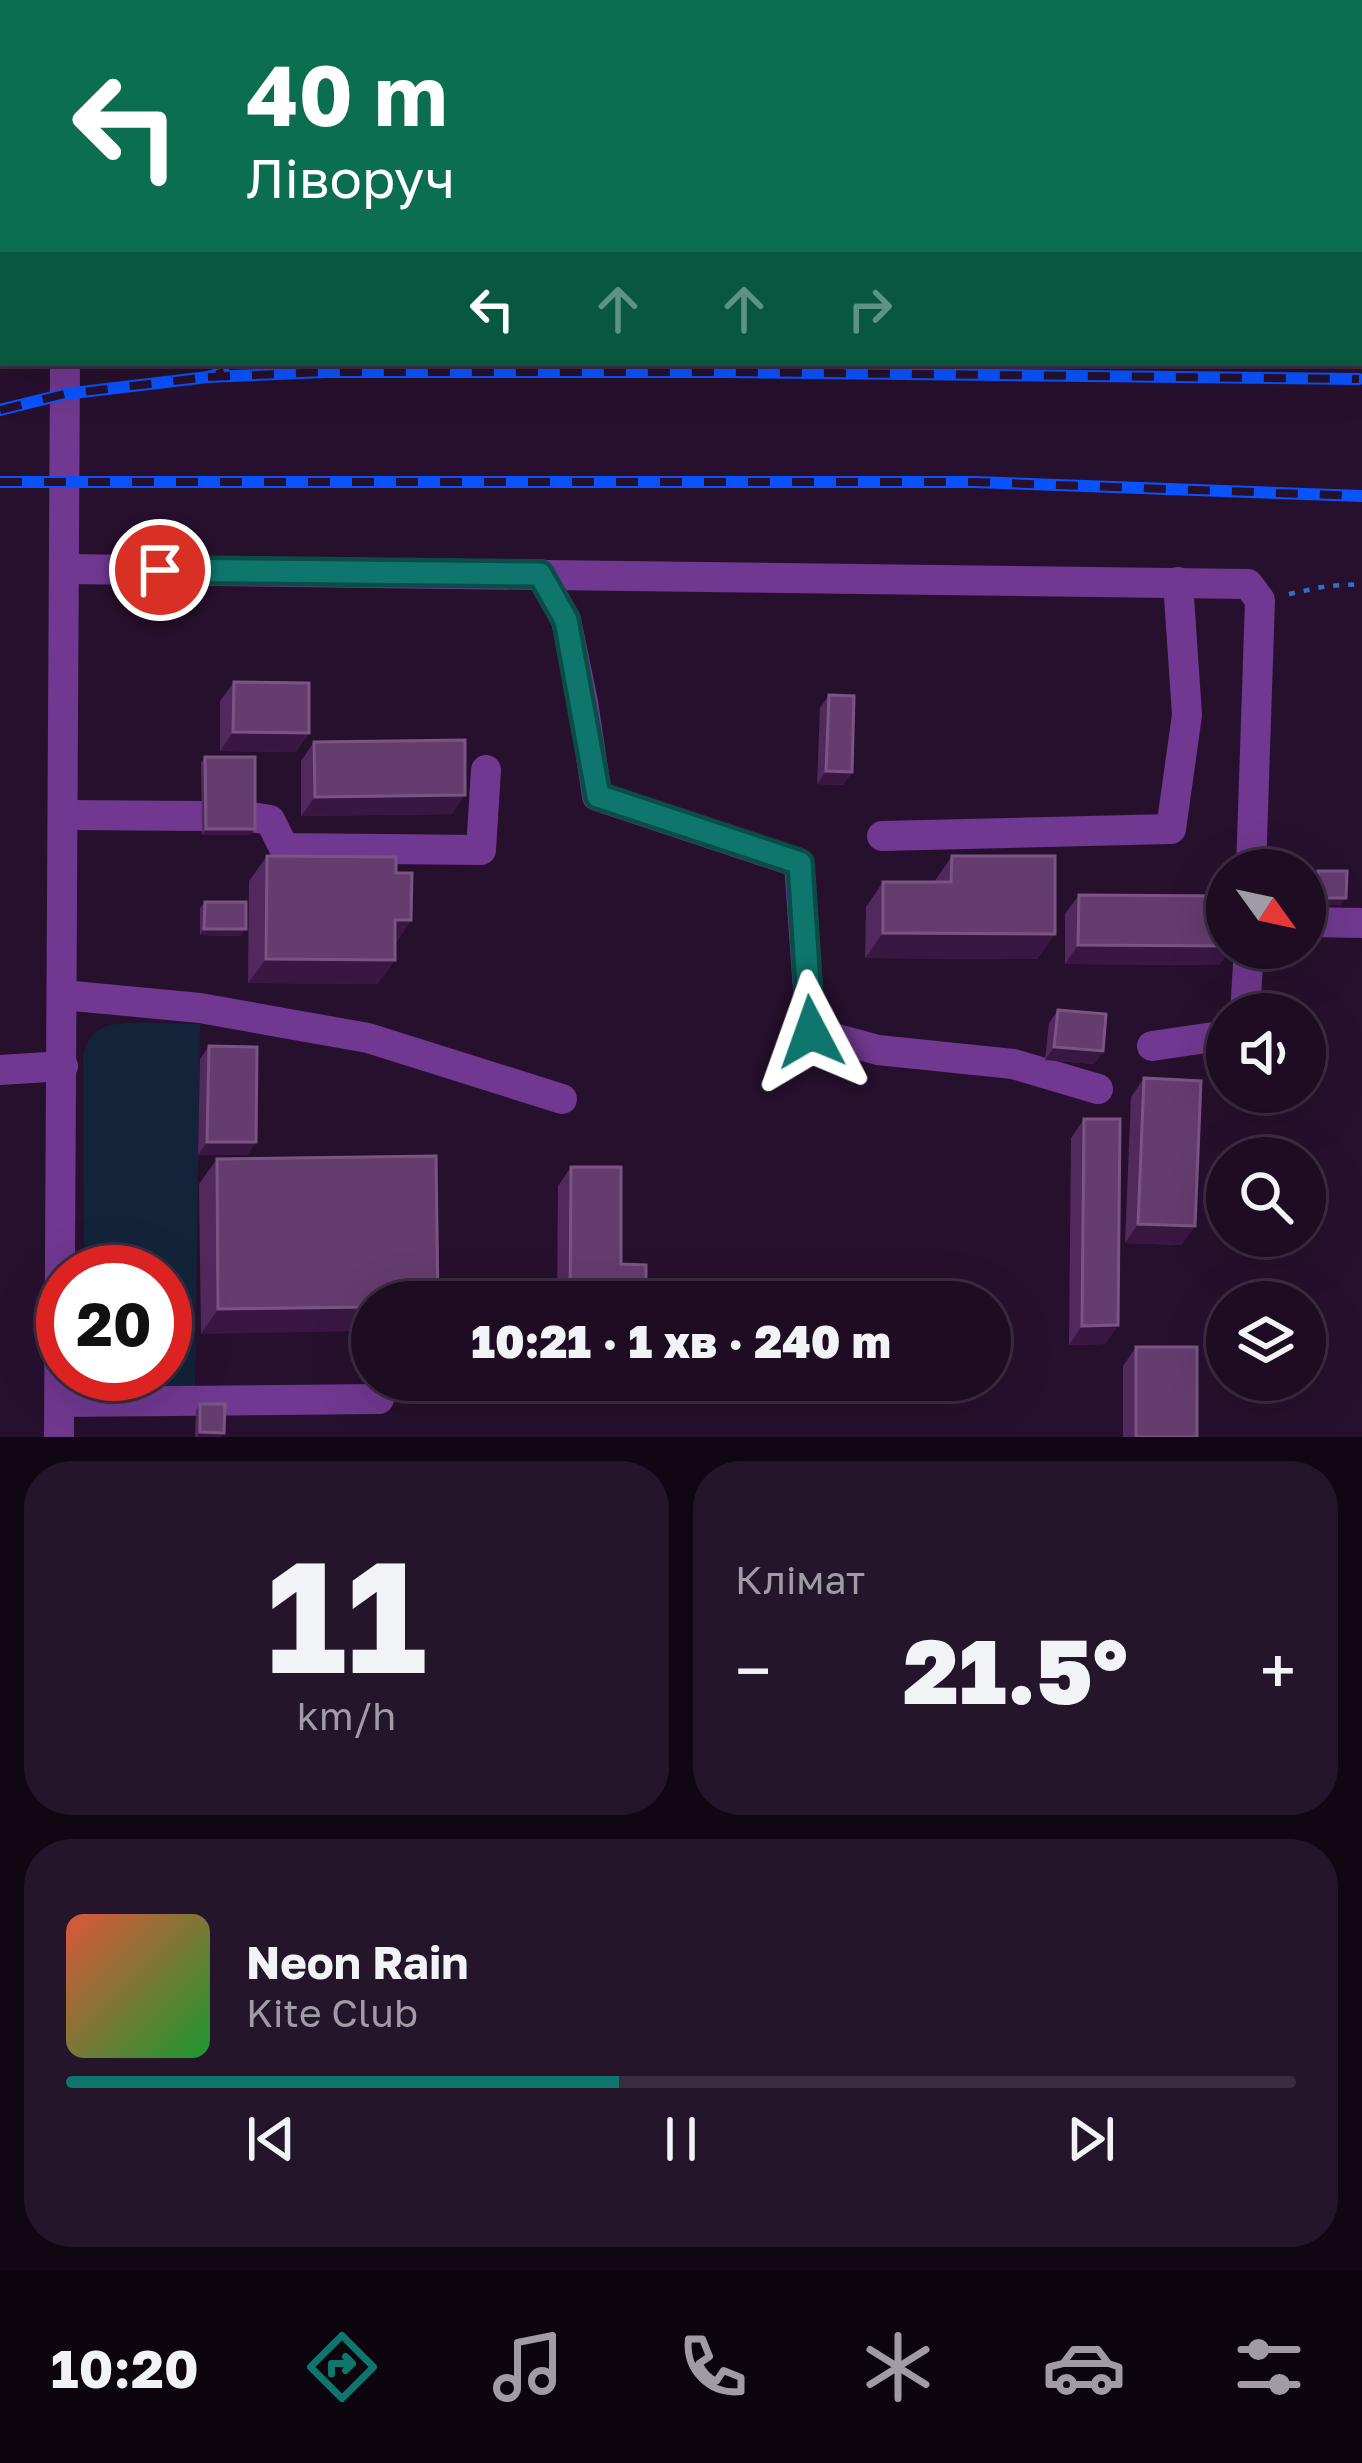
<!DOCTYPE html>
<html lang="uk">
<meta charset="utf-8">
<style>
:root{--surface:#1d0c22;--page:#25152a;--text:#f1f3f6;--muted:#a09ba5;--line:#3b2c40;--accent:#0f766e}
body{margin:0;font-family:"Golos Text",sans-serif;background:var(--page);color:var(--text);height:100vh;display:flex;flex-direction:column;font-size:45px;white-space:nowrap}
*{box-sizing:border-box;margin:0}
p{font-size:39px;color:var(--muted)}
.icon{flex:none;width:66px;height:66px;fill:none;stroke:currentColor;stroke-width:2;stroke-linecap:round;stroke-linejoin:round}
.map{position:relative;height:1437px;overflow:hidden}
.sheet{display:flex;flex-direction:column;gap:24px;padding:24px;background:#100713;flex:1}
.sheet>*{flex:none}
.guide{position:absolute;left:0px;top:0px;width:1362px;height:366px;box-shadow:0 12px 48px #0002,0 0 0 3px var(--line);background:#0b6e4f;color:#fff;overflow:hidden}
.needle{width:78px;rotate:123deg}
.tools{position:absolute;left:1206px;top:849px;display:grid;gap:24px}
.tools a{display:grid;place-items:center;width:120px;height:120px;border-radius:50%;background:var(--surface);box-shadow:0 12px 48px #0002,0 0 0 3px var(--line);font-size:60px}
.speed{position:absolute;left:36px;top:1245px;display:flex;gap:24px;font-size:60px;font-weight:700;text-align:center}
.speed>*{display:grid;place-content:center;width:156px;height:156px;border-radius:50%;background:var(--surface);box-shadow:0 12px 48px #0002,0 0 0 3px var(--line);line-height:1}
.speed .limit{border:18px solid #d22;background:#fff;color:#111}
.pin{position:absolute;display:grid;place-items:center;width:102px;height:102px;color:#fff;margin:-51px;border:6px solid #fff;border-radius:50%;box-shadow:0 3px 12px #0007}
.me{position:absolute;width:132px;margin:-66px;rotate:356deg;stroke-linejoin:round;filter:drop-shadow(0 0 9px #0008)}
.turn{display:flex;align-items:center;gap:42px;height:252px;padding:0 48px;font-size:54px}
.turn .icon{width:156px;height:156px;stroke-width:2.5}
.turn b{display:block;font-size:84px;line-height:102px}
.lanes{display:flex;align-items:center;height:114px;padding:0 48px;background:#0003;justify-content:center;gap:60px;direction:ltr}
.lanes .off{opacity:.35}
.big{font-size:90px;font-weight:800;line-height:1.1}
.sheet .tile{flex:1;display:flex;flex-direction:column;justify-content:center;gap:18px;min-width:0;padding:0 42px;border-radius:48px;background:var(--page)}
.sheet .dial{align-items:center;gap:0}
.dial b{font-size:156px;line-height:1}
.song{display:flex;align-items:center;gap:36px}
.cover{width:144px;height:144px;border-radius:18px;background:linear-gradient(135deg,hsl(10 70% 55%),hsl(130 70% 35%))}
.played{height:12px;border-radius:6px;background:linear-gradient(90deg,var(--accent) 45%,var(--line) 45%)}
.keys{display:flex;justify-content:space-around;direction:ltr}
.heat{display:flex;justify-content:space-between;align-items:center;font-size:66px;direction:ltr}
.sheet .tiles{flex:1;display:grid;gap:24px;grid-template-columns:1fr 1fr}
.tile:last-child{grid-column:span 2}
.trip{position:absolute;left:351px;top:1281px;width:660px;height:120px;border-radius:60px;background:var(--surface);box-shadow:0 12px 48px #0002,0 0 0 3px var(--line);font-weight:800;line-height:120px;text-align:center}
.dock{display:flex;height:192px;justify-content:space-around;align-items:center;background:#0c050e;color:var(--muted)}
.dock .icon{width:84px;height:84px}
.dock .active{color:var(--accent)}
.dock b{font-size:54px;color:var(--text)}
.map>svg:first-child{display:block}
.green{fill:#132339}
.lines{fill:none;stroke-linecap:round;stroke-linejoin:round}
.path{stroke:#2972c7;stroke-width:4.5;stroke-dasharray:6 9;stroke-linecap:butt}
.minor{stroke:#703890;stroke-width:30}
.rail-casing{stroke:#0953ff;stroke-width:12}
.rail{stroke:#27102e;stroke-width:8;stroke-dasharray:22;stroke-linecap:butt}
.wall{fill:#52295c}
.shaded-wall{fill:#3a1742}
.building{fill:#643c6e;stroke:#7a5584;stroke-width:3}
.route-casing{stroke:#0a4d48;stroke-width:30}
.route{stroke:#0f766e;stroke-width:21}
</style>
<div class="map">
<svg width="1362" height="1437" viewBox="0 0 1362 1437">
<rect width="100%" height="100%" fill="#27102e"/>
<path class="green" d="M 200,1024 L 195,1387 L 102,1390 L 92,1385 L 86,1374 L 165,1374 L 165,1272 L 84,1272 L 83,1056 C 86,1043 93,1030 107,1026 C 123,1020 179,1024 200,1024 Z"/>
<g class="lines">
<path class="path" d="M 1289,594 L 1327,586 L 1362,584"/>
<g class="minor">
<path d="M 770,0 L 770,3"/>
<path d="M 68,3 L 68,0"/>
<path d="M 1359,216 L 1362,216"/>
<path d="M 66,569 L 1248,584 L 1260,600 L 1251,870"/>
<path d="M 540,574 L 566,620 L 583,702 L 597,796 L 799,863 L 811,1032 L 878,1050 L 1013,1064 L 1098,1089"/>
<path d="M 64,815 L 202,816"/>
<path d="M 251,817 L 270,820 L 284,848 L 481,850 L 486,770"/>
<path d="M 882,836 L 1171,829 L 1187,715 L 1178,582"/>
<path d="M 1305,922 L 1362,923"/>
<path d="M 63,995 L 200,1008 L 368,1038 L 562,1099"/>
<path d="M 1245,1014 L 1249,948"/>
<path d="M 1152,1046 L 1227,1035"/>
<path d="M 0,1070 L 63,1066"/>
<path d="M 60,1402 L 379,1399"/>
<path d="M 59,1437 L 65,363"/>
</g>
<defs>
<g id="rail">
<path d="M 208,377 L 326,372 L 726,372 L 1359,379"/>
<path d="M 0,410 L 65,394 L 208,377 L 224,372"/>
<path d="M 0,482 L 974,482 L 1362,496"/>
</g>
</defs>
<use href="#rail" class="rail-casing"/>
<use href="#rail" class="rail"/>
</g>
<g class="wall">
<path d="M 234,682 L 309,733 L 296,752 L 220,751 L 220,701 Z"/>
<path d="M 829,695 L 852,772 L 843,785 L 817,784 L 820,708 Z"/>
<path d="M 314,742 L 452,814 L 301,816 L 301,761 Z"/>
<path d="M 205,757 L 250,835 L 202,835 L 201,763 Z"/>
<path d="M 267,856 L 396,873 L 411,920 L 395,944 L 395,960 L 377,984 L 248,983 L 249,881 Z"/>
<path d="M 952,856 L 1055,934 L 1037,959 L 865,958 L 866,907 L 883,882 L 934,882 Z"/>
<path d="M 1318,871 L 1342,905 L 1313,904 L 1314,877 Z"/>
<path d="M 1079,895 L 1227,948 L 1231,948 L 1219,965 L 1065,964 L 1065,914 Z"/>
<path d="M 205,902 L 241,936 L 200,935 L 200,908 Z"/>
<path d="M 1058,1010 L 1103,1051 L 1094,1064 L 1045,1060 L 1049,1023 Z"/>
<path d="M 209,1046 L 256,1142 L 247,1155 L 198,1155 L 200,1059 Z"/>
<path d="M 1144,1078 L 1195,1226 L 1181,1245 L 1125,1243 L 1131,1097 Z"/>
<path d="M 1084,1119 L 1118,1325 L 1105,1344 L 1069,1345 L 1071,1138 Z"/>
<path d="M 436,1156 L 201,1334 L 199,1184 L 217,1159 Z"/>
<path d="M 571,1167 L 621,1264 L 646,1302 L 557,1302 L 558,1186 Z"/>
<path d="M 1136,1347 L 1197,1437 L 1123,1437 L 1123,1366 Z"/>
<path d="M 200,1404 L 221,1437 L 195,1437 L 196,1410 Z"/>
</g>
<g class="shaded-wall">
<path d="M 233,732 L 309,733 L 296,752 L 220,751 Z"/>
<path d="M 826,771 L 852,772 L 843,785 L 817,784 Z"/>
<path d="M 465,795 L 452,814 L 301,816 L 315,797 Z"/>
<path d="M 206,829 L 255,829 L 250,835 L 202,835 Z"/>
<path d="M 1318,898 L 1346,898 L 1342,905 L 1313,904 Z"/>
<path d="M 395,920 L 411,920 L 394,945 Z"/>
<path d="M 204,929 L 246,929 L 241,936 L 200,935 Z"/>
<path d="M 883,933 L 1055,934 L 1037,959 L 865,958 Z"/>
<path d="M 1078,945 L 1227,946 L 1227,948 L 1231,948 L 1219,965 L 1065,964 Z"/>
<path d="M 266,959 L 395,960 L 377,984 L 248,983 Z"/>
<path d="M 1054,1047 L 1103,1051 L 1094,1064 L 1045,1060 Z"/>
<path d="M 207,1142 L 256,1142 L 247,1155 L 198,1155 Z"/>
<path d="M 1138,1224 L 1195,1226 L 1181,1245 L 1125,1243 Z"/>
<path d="M 372,1307 L 372,1331 L 201,1334 L 218,1309 Z"/>
<path d="M 1118,1325 L 1105,1344 L 1069,1345 L 1082,1326 Z"/>
<path d="M 200,1432 L 224,1433 L 221,1437 L 197,1437 Z"/>
</g>
<g class="building">
<rect x="274" y="0" width="146" height="3"/>
<rect x="941" y="0" width="53" height="3"/>
<path d="M 234,682 L 309,683 L 309,733 L 233,732 Z"/>
<path d="M 829,695 L 854,696 L 852,772 L 826,771 Z"/>
<path d="M 465,740 L 465,795 L 315,797 L 314,742 Z"/>
<path d="M 205,757 L 255,757 L 255,829 L 206,829 Z"/>
<path d="M 267,856 L 396,857 L 396,873 L 412,873 L 411,920 L 395,920 L 395,960 L 266,959 Z"/>
<path d="M 952,856 L 1055,856 L 1055,934 L 883,933 L 883,882 L 951,882 Z"/>
<path d="M 1318,871 L 1347,871 L 1346,898 L 1318,898 Z"/>
<path d="M 1079,895 L 1227,896 L 1227,946 L 1078,945 Z"/>
<path d="M 205,902 L 246,902 L 246,929 L 204,929 Z"/>
<path d="M 1058,1010 L 1106,1014 L 1103,1051 L 1054,1047 Z"/>
<path d="M 209,1046 L 257,1047 L 256,1142 L 207,1142 Z"/>
<path d="M 1144,1078 L 1201,1081 L 1195,1226 L 1138,1224 Z"/>
<path d="M 1084,1119 L 1120,1119 L 1118,1325 L 1082,1326 Z"/>
<path d="M 436,1156 L 438,1302 L 372,1302 L 372,1307 L 218,1309 L 217,1159 Z"/>
<path d="M 571,1167 L 621,1167 L 621,1264 L 646,1265 L 646,1302 L 570,1302 Z"/>
<rect x="1136" y="1347" width="61" height="90"/>
<path d="M 200,1404 L 225,1404 L 224,1433 L 200,1432 Z"/>
</g>
<g class="lines">
<defs>
<path id="route" d="M 160,570 L 540,574 L 566,620 L 598,796 L 800,863 L 811,1032"/>
</defs>
<use href="#route" class="route-casing"/>
<use href="#route" class="route"/>
</g>
</svg>
<div class="tools">
<a><svg class="needle" viewBox="-14 -14 28 28"><path d="M0-13l5 13h-10z" fill="#e53935"/><path d="M0 13l5-13h-10z" fill="#a09ba5"/></svg></a>
<a><svg class="icon" aria-label="sound" viewBox="0 0 24 24"><path d="M4 9h4l5-4v14l-5-4H4zM17 9q2 3 0 6"/></svg></a>
<a><svg class="icon" aria-label="search" viewBox="0 0 24 24"><circle cx="10" cy="10" r="6"/><path d="M15 15l6 6"/></svg></a>
<a><svg class="icon" aria-label="layers" viewBox="0 0 24 24"><path d="M12 4l9 5-9 5-9-5zM3 14l9 5 9-5"/></svg></a>
</div>
<div class="speed"><div class="limit">20</div></div>
<div class="pin" style="left:160px;top:570px;background:#d93025"><svg class="icon" aria-label="arrive" viewBox="0 0 24 24"><path d="M6 21V4h12l-3 4 3 4H6"/></svg></div>
<svg class="me" style="left:811px;top:1032px" viewBox="-20 -20 40 40"><path d="M0-17L14 15 0 8-14 15z" fill="#0f766e" stroke="#fff" stroke-width="4"/></svg>
<div class="trip">10:21 · 1 хв · 240 m</div>
<div class="guide">
<div class="turn"><svg class="icon" aria-label="left" viewBox="0 0 24 24"><path d="M17 20v-9H6M10 6l-5 5 5 5"/></svg><div><b>40 m</b>Ліворуч</div></div>
<div class="lanes"><svg class="icon" aria-label="left" viewBox="0 0 24 24"><path d="M17 20v-9H6M10 6l-5 5 5 5"/></svg><svg class="icon off" aria-label="ahead" viewBox="0 0 24 24"><path d="M12 20V5M6 11l6-6 6 6"/></svg><svg class="icon off" aria-label="ahead" viewBox="0 0 24 24"><path d="M12 20V5M6 11l6-6 6 6"/></svg><svg class="icon off" aria-label="right" viewBox="0 0 24 24"><path d="M7 20v-9h11M14 6l5 5-5 5"/></svg></div>
</div>
</div>
<section class="sheet">
<div class="tiles">
<div class="tile dial"><b>11</b><p>km/h</p></div>
<div class="tile"><p>Клімат</p>
<div class="heat"><a>−</a><b class="big">21.5°</b><a>+</a></div>
</div>
<div class="tile">
<div class="song"><i class="cover"></i><div><b>Neon Rain</b><p>Kite Club</p></div></div>
<div class="played"></div>
<div class="keys"><svg class="icon" aria-label="previous" viewBox="0 0 24 24"><path d="M18 5L8 12l10 7zM5 5v14"/></svg><svg class="icon" aria-label="pause" viewBox="0 0 24 24"><path d="M8 5v14M16 5v14"/></svg><svg class="icon" aria-label="next" viewBox="0 0 24 24"><path d="M6 5l10 7-10 7zM19 5v14"/></svg></div>
</div>
</div>
</section>
<nav class="dock">
<b>10:20</b>
<svg class="icon active" aria-label="directions" viewBox="0 0 24 24"><path d="M12 3l9 9-9 9-9-9zM9 14v-3h6M13 9l2 2-2 2"/></svg>
<svg class="icon" aria-label="music" viewBox="0 0 24 24"><path d="M9 18V5l10-2v13"/><circle cx="6" cy="18" r="3"/><circle cx="16" cy="16" r="3"/></svg>
<svg class="icon" aria-label="phone" viewBox="0 0 24 24"><path d="M5 4h4l2 5-3 2q2 4 5 5l2-3 5 2v4C11 20 4 13 5 4z"/></svg>
<svg class="icon" aria-label="climate" viewBox="0 0 24 24"><path d="M12 3v18M4 7l16 10M4 17L20 7"/></svg>
<svg class="icon" aria-label="car" viewBox="0 0 24 24"><path d="M5 17H2v-5l4-1 3-4h7l3 4 3 1v5h-3M9 17h6M6 11h13"/><circle cx="7" cy="17" r="2"/><circle cx="17" cy="17" r="2"/></svg>
<svg class="icon" aria-label="filters" viewBox="0 0 24 24"><path d="M4 7h16M4 17h16"/><circle cx="9" cy="7" r="2"/><circle cx="15" cy="17" r="2"/></svg>
</nav>
